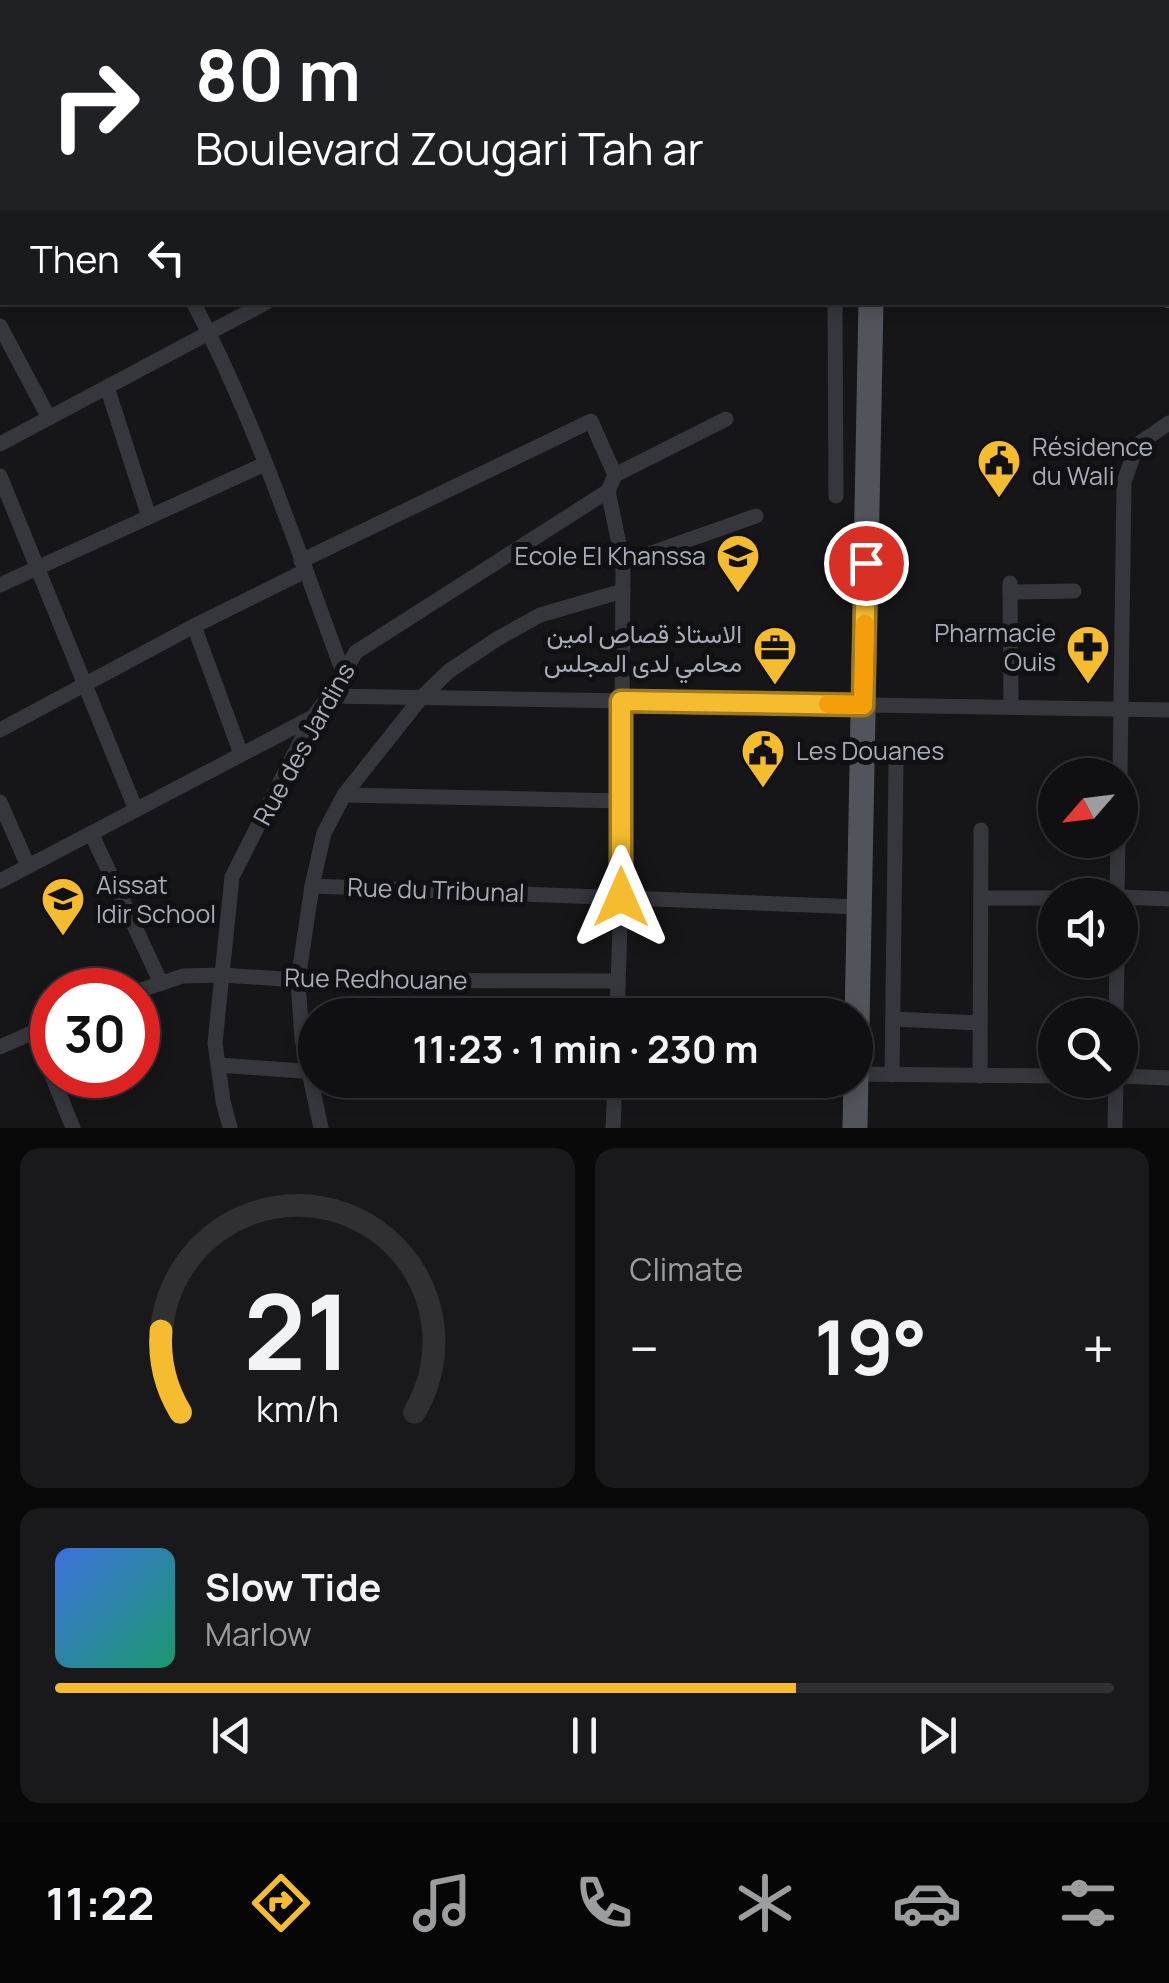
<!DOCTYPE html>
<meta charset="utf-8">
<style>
:root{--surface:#101012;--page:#19191b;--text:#f1f3f6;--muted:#9c9d9f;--line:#303032;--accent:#f6bc2f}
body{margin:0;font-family:Manrope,Vazirmatn,sans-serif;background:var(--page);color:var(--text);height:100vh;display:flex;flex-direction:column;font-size:38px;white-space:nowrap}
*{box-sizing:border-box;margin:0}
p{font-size:32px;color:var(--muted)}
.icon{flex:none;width:55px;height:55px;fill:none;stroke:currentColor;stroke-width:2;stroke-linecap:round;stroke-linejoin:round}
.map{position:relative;height:1128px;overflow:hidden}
.side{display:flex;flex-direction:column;gap:20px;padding:20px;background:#09090a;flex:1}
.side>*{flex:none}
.top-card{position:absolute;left:0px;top:0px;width:1170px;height:305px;box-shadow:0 5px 15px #0003,0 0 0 2px var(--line);background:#202124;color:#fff;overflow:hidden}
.needle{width:65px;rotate:242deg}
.fabs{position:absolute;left:1038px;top:758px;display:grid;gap:20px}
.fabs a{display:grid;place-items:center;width:100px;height:100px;border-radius:50%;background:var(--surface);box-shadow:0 5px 15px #0003,0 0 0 2px var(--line);font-size:50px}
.speed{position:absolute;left:30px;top:968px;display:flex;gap:20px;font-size:50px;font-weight:700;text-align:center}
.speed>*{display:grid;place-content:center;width:130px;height:130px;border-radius:50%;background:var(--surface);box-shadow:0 5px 15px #0003,0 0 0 2px var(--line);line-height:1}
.speed .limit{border:15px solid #d22;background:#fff;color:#111}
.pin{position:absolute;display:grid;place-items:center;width:85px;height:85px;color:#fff;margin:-42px;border:5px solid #fff;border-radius:50%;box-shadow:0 2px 10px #0007}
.me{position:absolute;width:110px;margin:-55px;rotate:0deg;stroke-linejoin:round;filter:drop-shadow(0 0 8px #0008)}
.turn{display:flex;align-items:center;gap:35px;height:210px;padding:0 30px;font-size:45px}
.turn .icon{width:130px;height:130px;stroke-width:2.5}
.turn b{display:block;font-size:70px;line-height:85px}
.then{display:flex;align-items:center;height:95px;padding:0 30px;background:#0003;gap:20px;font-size:38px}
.big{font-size:75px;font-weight:700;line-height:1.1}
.side .card{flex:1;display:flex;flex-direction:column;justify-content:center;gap:15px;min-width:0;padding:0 35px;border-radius:20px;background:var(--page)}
.side .dial{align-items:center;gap:0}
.dial svg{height:260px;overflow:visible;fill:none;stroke:var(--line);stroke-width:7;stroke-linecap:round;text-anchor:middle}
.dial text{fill:var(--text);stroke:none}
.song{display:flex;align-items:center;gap:30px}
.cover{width:120px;height:120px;border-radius:15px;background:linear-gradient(135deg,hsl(220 70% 55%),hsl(160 70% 35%))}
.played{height:10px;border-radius:5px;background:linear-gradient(90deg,var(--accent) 70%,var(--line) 70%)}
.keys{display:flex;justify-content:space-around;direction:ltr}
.heat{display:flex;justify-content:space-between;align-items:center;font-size:55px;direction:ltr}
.side .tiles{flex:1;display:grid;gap:20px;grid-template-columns:1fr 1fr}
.card:last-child{grid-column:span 2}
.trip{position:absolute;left:298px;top:998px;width:575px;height:100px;border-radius:50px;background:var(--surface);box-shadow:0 5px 15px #0003,0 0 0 2px var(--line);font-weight:700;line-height:100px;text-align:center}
.tabs{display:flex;height:160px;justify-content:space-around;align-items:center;background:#060607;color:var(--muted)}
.tabs .icon{width:70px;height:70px}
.tabs .active{color:var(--accent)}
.tabs b{font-size:45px;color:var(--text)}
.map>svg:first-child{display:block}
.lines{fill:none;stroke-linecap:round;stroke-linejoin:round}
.street{stroke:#36373d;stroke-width:15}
.secondary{stroke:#44464d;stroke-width:22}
.primary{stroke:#52545c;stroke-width:25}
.route-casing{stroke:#a07a1f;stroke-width:25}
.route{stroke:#f6bc2f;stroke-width:18}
.slow{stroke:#f59e0b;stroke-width:18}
.labels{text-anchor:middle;stroke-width:10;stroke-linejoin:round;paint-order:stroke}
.poi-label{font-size:25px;fill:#a7acb8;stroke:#111113;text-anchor:start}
.street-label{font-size:25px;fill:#a7acb8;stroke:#111113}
</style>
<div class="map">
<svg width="1169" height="1128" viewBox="0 0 1169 1128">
<rect width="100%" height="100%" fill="#161618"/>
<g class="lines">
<g class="street">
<path d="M 33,0 L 34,2"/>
<path d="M 202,0 L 203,2"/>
<path d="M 480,0 L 481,2"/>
<path d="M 535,2 L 536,0"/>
<path d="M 835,2 L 840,0"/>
<path d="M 0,144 L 2,142"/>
<path d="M 0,290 L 2,289"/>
<path d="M 193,302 C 255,420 297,548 343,672"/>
<path d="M 835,302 L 836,496"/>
<path d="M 0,326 L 49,418"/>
<path d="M 107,387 L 149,517"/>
<path d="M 0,444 L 267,302"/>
<path d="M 615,475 L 726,419"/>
<path d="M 0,476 L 136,810"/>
<path d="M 301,561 L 591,421 L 615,475 L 608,491 L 623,563 L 621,897 L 617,1015"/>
<path d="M 623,563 L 756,516"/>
<path d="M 1010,583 L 1011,707"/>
<path d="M 0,585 L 265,464"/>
<path d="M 1010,592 L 1074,591"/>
<path d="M 194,626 L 241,754"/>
<path d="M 329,696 L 1169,710"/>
<path d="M 0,730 L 194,626 L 305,571"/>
<path d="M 1120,775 L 1124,482 L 1137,445 L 1169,423"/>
<path d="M 344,795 L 621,801"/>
<path d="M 0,802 L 28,866"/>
<path d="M 91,833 L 161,983"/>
<path d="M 0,881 L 313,717"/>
<path d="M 312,886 L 860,907"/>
<path d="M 1117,895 L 1118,840"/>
<path d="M 1120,897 L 1169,899"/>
<path d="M 981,898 L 1055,898"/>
<path d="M 138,991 L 183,976 L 222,975 L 298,980 L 618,981"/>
<path d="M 1116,1015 L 1117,960"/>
<path d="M 893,1019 L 980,1023"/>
<path d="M 34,1031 L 73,1128"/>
<path d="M 0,1047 L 52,1024"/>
<path d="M 218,1065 L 315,1072"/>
<path d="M 855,1074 L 1055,1076"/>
<path d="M 892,1075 L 896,765"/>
<path d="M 980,1076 L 981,830"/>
<path d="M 1120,1076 L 1169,1078"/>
<path d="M 230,1128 L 223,1101 L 215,1043 L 232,877 L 313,717 L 329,696 L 356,652 L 608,491"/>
<path d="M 321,1128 L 302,1039 L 298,980 L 312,886 L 324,833 L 344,795 L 421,698 L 449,671 L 497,639 L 540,615 L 623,591"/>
<path d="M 613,1128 L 615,1080"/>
<path d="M 1115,1128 L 1116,1080"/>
</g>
<path class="secondary" d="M 1168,297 L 1169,297"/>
<g class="primary">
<path d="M 865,0 L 865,2"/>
<path d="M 855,1128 L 871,302"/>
</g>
</g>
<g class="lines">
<defs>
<path id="route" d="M 621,897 L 621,701 L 863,705 L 866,563"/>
</defs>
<use href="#route" class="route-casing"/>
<use href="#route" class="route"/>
<path class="slow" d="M 828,704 L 863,705 L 865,624"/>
</g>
<defs>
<symbol id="civic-pin" viewBox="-11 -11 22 30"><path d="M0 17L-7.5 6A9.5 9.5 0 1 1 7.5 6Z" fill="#f6bc2f" stroke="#111113"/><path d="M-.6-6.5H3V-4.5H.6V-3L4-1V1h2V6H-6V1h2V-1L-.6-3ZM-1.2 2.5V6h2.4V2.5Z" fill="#111"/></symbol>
<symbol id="school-pin" viewBox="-11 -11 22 30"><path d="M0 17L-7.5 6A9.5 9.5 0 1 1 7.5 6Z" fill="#f6bc2f" stroke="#111113"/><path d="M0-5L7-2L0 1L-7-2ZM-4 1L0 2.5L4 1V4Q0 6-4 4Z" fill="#111"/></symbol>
<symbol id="pharmacy-pin" viewBox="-11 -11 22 30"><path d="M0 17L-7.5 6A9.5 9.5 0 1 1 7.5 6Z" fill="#f6bc2f" stroke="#111113"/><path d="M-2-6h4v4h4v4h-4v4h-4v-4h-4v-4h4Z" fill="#111"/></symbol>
<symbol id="office-pin" viewBox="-11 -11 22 30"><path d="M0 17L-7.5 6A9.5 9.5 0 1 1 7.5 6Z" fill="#f6bc2f" stroke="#111113"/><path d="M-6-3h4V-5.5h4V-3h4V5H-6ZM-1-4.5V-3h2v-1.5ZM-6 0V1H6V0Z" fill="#111"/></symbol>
</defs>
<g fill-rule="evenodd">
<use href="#civic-pin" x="974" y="436" width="50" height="68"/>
<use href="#school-pin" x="713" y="531" width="50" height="68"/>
<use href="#pharmacy-pin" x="1063" y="622" width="50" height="68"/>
<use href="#office-pin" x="750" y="623" width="50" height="68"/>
<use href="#civic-pin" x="738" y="726" width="50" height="68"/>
<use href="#school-pin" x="38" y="874" width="50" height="68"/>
</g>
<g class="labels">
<g class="poi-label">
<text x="1032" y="456">Résidence<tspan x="1032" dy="29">du Wali</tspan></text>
<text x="706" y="565" text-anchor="end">Ecole El Khanssa</text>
<text x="1056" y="642" text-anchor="end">Pharmacie<tspan x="1056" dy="29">Ouis</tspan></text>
<text x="742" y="643" text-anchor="end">الاستاذ قصاص امين<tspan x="742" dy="29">محامي لدى المجلس</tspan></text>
<text x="796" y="760">Les Douanes</text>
<text x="96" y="894">Aissat<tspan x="96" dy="29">Idir School</tspan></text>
</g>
<g class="street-label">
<text transform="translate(304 744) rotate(-61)" y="9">Rue des Jardins</text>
<text transform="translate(436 890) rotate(2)" y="9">Rue du Tribunal</text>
<text transform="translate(376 979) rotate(1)" y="9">Rue Redhouane</text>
</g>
</g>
</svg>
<div class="fabs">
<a><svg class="needle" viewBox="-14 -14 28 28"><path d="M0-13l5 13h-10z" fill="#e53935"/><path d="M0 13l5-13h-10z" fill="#9c9d9f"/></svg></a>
<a><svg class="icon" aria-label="sound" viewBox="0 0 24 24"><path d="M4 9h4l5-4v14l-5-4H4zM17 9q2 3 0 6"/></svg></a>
<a><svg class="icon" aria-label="search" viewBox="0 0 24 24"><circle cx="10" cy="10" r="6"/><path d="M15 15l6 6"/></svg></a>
</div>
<div class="speed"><div class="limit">30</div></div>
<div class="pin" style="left:866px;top:563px;background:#d93025"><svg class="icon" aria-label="arrive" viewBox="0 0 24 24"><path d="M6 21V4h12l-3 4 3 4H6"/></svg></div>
<svg class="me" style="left:621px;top:897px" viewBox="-20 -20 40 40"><path d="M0-17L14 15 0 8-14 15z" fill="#f6bc2f" stroke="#fff" stroke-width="4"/></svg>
<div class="trip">11:23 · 1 min · 230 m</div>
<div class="top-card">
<div class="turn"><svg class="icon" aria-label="right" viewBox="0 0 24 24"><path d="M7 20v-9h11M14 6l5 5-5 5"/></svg><div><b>80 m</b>Boulevard Zougari Tah ar</div></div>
<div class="then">Then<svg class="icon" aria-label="left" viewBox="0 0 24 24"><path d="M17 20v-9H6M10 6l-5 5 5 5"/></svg></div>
</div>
</div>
<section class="side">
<div class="tiles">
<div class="card dial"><svg viewBox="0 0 100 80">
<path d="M14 69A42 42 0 1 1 86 69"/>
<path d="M14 69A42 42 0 0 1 8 44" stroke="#f6bc2f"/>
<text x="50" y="56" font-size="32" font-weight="700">21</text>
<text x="50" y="72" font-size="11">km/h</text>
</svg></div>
<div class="card"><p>Climate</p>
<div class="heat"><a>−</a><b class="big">19°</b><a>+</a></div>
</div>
<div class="card">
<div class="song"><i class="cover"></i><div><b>Slow Tide</b><p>Marlow</p></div></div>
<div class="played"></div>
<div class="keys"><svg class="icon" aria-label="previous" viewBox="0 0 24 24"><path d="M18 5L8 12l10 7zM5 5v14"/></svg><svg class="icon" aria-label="pause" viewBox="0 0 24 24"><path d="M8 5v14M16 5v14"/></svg><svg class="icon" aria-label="next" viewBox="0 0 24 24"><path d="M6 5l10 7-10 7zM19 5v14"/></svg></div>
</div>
</div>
</section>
<nav class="tabs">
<b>11:22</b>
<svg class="icon active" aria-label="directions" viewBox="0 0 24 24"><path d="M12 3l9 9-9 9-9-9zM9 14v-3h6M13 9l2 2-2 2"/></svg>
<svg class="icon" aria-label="music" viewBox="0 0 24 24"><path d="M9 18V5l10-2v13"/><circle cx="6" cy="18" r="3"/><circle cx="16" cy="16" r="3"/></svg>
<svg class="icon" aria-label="phone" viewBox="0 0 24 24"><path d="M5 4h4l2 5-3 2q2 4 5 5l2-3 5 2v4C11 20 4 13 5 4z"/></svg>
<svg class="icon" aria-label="climate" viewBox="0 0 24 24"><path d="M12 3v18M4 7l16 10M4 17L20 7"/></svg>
<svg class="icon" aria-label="car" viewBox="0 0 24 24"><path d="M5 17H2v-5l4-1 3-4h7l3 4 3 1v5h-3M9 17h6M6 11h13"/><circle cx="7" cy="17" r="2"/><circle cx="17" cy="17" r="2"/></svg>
<svg class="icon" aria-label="filters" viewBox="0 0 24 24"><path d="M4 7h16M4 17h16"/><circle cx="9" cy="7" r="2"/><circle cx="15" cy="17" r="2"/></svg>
</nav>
